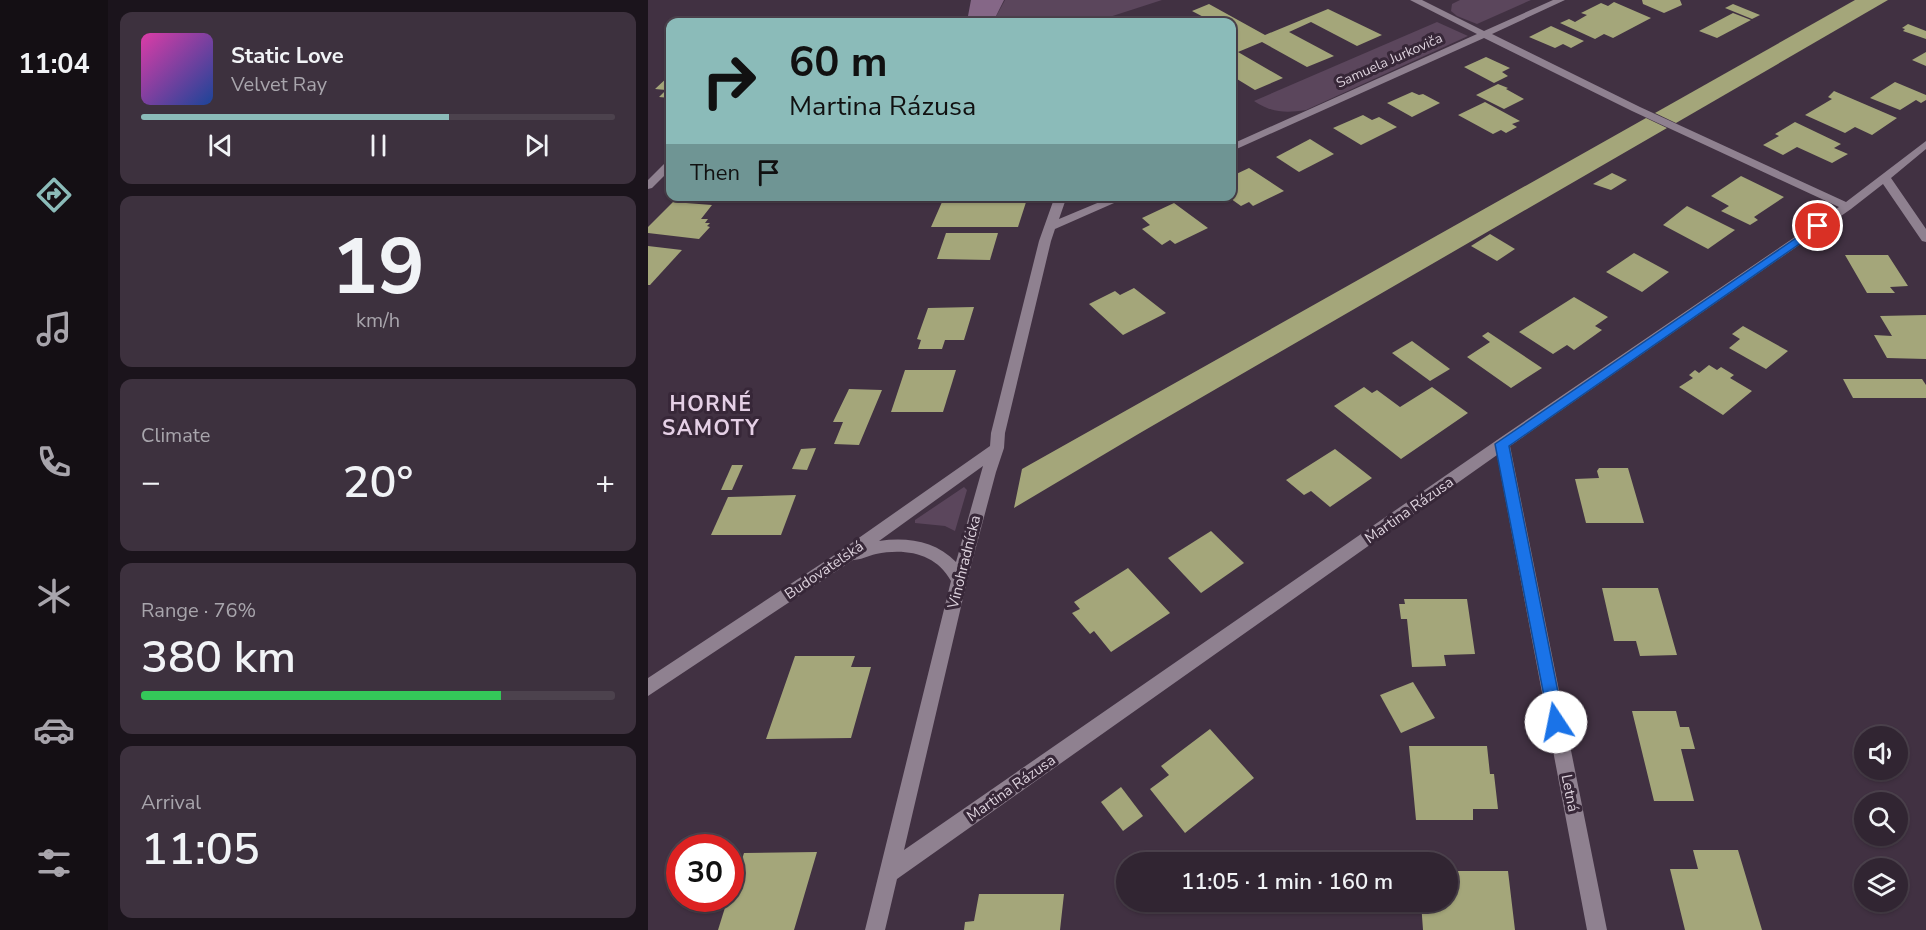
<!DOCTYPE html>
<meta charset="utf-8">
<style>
:root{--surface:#312532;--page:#3d313e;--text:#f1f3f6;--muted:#a8a5ac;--line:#4c424d;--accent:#8bbbb9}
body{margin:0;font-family:"Nunito Sans",sans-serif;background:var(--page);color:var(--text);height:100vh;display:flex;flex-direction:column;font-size:22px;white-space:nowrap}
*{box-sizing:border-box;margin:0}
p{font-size:20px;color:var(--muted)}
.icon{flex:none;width:33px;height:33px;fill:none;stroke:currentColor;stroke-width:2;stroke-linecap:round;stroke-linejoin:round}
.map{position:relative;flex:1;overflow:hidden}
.details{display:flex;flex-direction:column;gap:12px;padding:12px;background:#1b141c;width:540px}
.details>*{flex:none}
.top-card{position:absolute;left:18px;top:18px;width:570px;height:183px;border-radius:12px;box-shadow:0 2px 4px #0004,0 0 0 2px var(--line);background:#8bbbb9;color:#111;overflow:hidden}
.tools{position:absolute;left:1206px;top:726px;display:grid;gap:12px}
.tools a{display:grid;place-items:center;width:54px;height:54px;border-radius:50%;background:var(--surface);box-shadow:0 2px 4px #0004,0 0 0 2px var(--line);font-size:30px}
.speed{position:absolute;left:18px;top:834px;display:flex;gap:12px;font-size:30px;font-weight:700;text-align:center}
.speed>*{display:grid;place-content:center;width:78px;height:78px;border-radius:50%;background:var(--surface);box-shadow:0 2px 4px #0004,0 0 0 2px var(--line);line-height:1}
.speed .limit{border:9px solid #d22;background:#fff;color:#111}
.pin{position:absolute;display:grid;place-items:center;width:51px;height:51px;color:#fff;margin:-26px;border:3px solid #fff;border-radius:50%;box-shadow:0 2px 6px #0007}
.me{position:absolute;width:66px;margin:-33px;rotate:349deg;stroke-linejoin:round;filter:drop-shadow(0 0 4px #0008)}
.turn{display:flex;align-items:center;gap:21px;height:126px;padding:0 24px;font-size:27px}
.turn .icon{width:78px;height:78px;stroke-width:2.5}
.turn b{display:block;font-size:42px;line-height:51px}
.then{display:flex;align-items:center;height:57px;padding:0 24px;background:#0003;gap:12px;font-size:22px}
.big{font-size:45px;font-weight:600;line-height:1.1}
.details .widget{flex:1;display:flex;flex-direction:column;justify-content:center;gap:9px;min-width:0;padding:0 21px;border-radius:12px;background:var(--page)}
.details .dial{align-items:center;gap:0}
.dial b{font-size:78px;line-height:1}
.song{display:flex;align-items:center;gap:18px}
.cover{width:72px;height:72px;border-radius:9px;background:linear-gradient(135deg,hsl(320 70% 55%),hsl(220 70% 35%))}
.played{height:6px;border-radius:3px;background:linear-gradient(90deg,var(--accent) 65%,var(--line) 65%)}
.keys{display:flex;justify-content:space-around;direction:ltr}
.heat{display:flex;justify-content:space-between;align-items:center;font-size:33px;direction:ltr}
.charge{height:9px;border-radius:4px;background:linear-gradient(90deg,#34c759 76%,var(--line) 0)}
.trip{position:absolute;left:468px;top:852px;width:342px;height:60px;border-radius:30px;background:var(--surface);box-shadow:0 2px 4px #0004,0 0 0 2px var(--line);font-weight:600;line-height:60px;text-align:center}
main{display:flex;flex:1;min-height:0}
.dock{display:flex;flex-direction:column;width:108px;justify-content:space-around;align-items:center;background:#140f14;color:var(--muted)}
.dock .icon{width:42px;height:42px}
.dock .current{color:var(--accent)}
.dock b{font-size:27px;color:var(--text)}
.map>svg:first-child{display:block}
.green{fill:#5b465c}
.forest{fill:#856787}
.building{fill:#a4a67a}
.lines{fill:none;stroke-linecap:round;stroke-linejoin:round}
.minor{fill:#8f8190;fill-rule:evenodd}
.route{fill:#1a73e8;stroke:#114b97;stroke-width:1.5}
.labels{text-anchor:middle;stroke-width:6;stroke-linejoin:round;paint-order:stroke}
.far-street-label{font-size:14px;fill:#ddd2dd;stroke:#372738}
.street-label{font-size:15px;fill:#ddd2dd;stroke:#372738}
.district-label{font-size:21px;font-weight:bold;letter-spacing:1.5px;fill:#e5d0e6;stroke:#372738}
</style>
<main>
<nav class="dock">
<b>11:04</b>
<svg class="icon current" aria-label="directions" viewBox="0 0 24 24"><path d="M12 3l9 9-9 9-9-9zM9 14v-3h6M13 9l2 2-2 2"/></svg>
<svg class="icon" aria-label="music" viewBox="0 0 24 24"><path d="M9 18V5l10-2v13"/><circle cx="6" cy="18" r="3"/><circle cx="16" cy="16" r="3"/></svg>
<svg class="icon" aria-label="phone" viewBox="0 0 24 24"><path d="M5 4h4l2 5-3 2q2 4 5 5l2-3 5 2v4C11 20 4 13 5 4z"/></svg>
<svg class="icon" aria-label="climate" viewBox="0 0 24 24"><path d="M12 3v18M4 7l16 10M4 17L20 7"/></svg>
<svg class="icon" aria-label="car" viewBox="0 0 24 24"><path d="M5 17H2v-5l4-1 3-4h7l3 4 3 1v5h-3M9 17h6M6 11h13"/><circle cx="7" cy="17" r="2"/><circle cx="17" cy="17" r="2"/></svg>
<svg class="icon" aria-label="filters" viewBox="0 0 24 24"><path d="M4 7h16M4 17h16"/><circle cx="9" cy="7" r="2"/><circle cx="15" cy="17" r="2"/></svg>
</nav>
<section class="details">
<div class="widget">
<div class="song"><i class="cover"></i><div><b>Static Love</b><p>Velvet Ray</p></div></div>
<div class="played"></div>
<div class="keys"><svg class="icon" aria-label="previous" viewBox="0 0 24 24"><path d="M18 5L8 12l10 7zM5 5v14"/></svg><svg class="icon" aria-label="pause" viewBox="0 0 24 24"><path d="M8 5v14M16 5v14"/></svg><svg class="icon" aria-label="next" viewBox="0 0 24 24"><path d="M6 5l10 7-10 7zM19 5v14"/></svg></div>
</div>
<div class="widget dial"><b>19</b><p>km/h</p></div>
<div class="widget"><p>Climate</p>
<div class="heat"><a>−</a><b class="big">20°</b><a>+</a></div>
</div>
<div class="widget"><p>Range · 76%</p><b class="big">380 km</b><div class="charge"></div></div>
<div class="widget"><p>Arrival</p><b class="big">11:05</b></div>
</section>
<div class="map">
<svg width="1278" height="930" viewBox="0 0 1278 930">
<rect width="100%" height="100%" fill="#413142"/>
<g class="green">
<path d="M 357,0 L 514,0 L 446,22 L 345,22 Z"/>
<path d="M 812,0 L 883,0 L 829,24 L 809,16 L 803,11 L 804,4 Z"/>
<path d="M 789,22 L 820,36 L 658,110 C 638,113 624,113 606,101 Z"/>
<path d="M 316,487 L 319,490 L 307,531 L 297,526 L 267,523 L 267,520 Z"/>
</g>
<path class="forest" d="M 323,0 L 356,0 L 345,22 L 322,22 L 320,16 Z"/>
<g class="building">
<path d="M 994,0 L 1032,0 L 1034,5 L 1016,13 L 995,4 Z"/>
<path d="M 1207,0 L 1240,0 L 1028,123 L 1007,113 Z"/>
<path d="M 966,2 L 1003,18 L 965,38 L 956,34 L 947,39 L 912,23 L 921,19 L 927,22 L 939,15 L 933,13 L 953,3 L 960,6 Z"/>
<path d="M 561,4 L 617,35 L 680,9 L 734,35 L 709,46 L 663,22 L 641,32 L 686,56 L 659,67 L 614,42 L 590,52 L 635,78 L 607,90 L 584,76 L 584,39 L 590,37 L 584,33 L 584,22 L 565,22 L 544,11 Z"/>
<path d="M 1085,4 L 1112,15 L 1104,19 L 1077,8 Z"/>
<path d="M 1085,13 L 1103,20 L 1069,38 L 1051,31 Z"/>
<path d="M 528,16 L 538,22 L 512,22 Z"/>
<path d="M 1260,24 L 1278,31 L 1278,39 L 1255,31 L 1257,29 L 1254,28 Z"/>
<path d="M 903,26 L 936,41 L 923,48 L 915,44 L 907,48 L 881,37 Z"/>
<path d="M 1278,52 L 1278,66 L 1264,60 Z"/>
<path d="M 838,57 L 862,68 L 854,72 L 860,76 L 846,83 L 816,67 Z"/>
<path d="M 22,75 L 22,98 L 11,97 L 18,90 L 7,89 Z"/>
<path d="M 1247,82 L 1278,95 L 1278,100 L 1273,103 L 1268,100 L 1252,110 L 1222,98 Z"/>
<path d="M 850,84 L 860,88 L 858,89 L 876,99 L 856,109 L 828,95 Z"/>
<path d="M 1186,91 L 1249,118 L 1224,135 L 1207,127 L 1197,133 L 1157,115 L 1184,99 L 1180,97 Z"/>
<path d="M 764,92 L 771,95 L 775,94 L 792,103 L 764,117 L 739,103 Z"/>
<path d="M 837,102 L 872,121 L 864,124 L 869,127 L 858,133 L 853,130 L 845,134 L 810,115 Z"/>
<path d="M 715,115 L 724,120 L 731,117 L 749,127 L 713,145 L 685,128 Z"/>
<path d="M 998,118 L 1019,128 L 492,433 L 366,508 L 374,469 Z"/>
<path d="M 1147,122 L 1193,144 L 1186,148 L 1200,154 L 1184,163 L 1149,147 L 1135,155 L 1115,145 L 1131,136 L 1127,134 Z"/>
<path d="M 662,139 L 686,154 L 651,172 L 628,157 Z"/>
<path d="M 601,168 L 636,191 L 605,206 L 601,202 L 593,206 L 579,196 L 584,196 L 584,176 Z"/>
<path d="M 964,173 L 979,180 L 963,190 L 945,184 Z"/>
<path d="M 1093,176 L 1136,197 L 1106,217 L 1110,220 L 1102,225 L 1073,211 L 1081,206 L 1063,196 Z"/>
<path d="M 63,196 L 105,196 L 99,202 L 61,199 Z"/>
<path d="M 306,196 L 380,196 L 370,227 L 283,227 L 294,202 L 303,202 Z"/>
<path d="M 25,202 L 64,205 L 53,219 L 60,219 L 57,223 L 62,223 L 59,226 L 62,227 L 51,239 L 0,233 L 0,227 Z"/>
<path d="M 526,203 L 560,228 L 527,244 L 522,240 L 514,245 L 494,229 L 502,225 L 494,218 Z"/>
<path d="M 1039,206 L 1087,230 L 1060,249 L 1015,225 Z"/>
<path d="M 298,233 L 350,233 L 342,260 L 289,259 Z"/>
<path d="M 842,234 L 867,249 L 849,261 L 823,246 Z"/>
<path d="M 0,246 L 34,250 L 2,285 L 0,285 Z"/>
<path d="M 986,253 L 1021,272 L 994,292 L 958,272 Z"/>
<path d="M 1197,255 L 1240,255 L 1260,286 L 1242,287 L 1247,293 L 1219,293 Z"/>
<path d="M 486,288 L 518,313 L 475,335 L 441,304 L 467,291 L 472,295 Z"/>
<path d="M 926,297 L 960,317 L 947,326 L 954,330 L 926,350 L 919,345 L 905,354 L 871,332 Z"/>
<path d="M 326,307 L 316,340 L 297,340 L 294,349 L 270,349 L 273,340 L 269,339 L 280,308 Z"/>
<path d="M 1278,315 L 1278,359 L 1239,358 L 1226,335 L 1244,336 L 1232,316 Z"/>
<path d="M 1095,326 L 1140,351 L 1118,369 L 1081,348 L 1092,339 L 1084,334 Z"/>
<path d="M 840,332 L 894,368 L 863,388 L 819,357 L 842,342 L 834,336 Z"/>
<path d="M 764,341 L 802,369 L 782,381 L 744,353 Z"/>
<path d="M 1061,365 L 1069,370 L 1073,367 L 1086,375 L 1082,378 L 1104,391 L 1075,415 L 1031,387 L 1045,378 L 1041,375 L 1047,370 L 1051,373 Z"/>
<path d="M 257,370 L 308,370 L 295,412 L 243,412 Z"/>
<path d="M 1195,379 L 1274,379 L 1278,385 L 1278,398 L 1205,398 Z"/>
<path d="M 716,387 L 724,393 L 729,390 L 752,407 L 784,387 L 820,413 L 753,459 L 686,406 Z"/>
<path d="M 201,389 L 234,390 L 211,445 L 186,444 L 195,422 L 185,422 Z"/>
<path d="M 168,448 L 159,470 L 144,469 L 153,449 Z"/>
<path d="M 687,449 L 724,478 L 682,507 L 663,491 L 656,495 L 638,480 Z"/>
<path d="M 84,465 L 95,465 L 84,490 L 73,490 Z"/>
<path d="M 951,468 L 980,468 L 996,523 L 938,523 L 927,479 L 951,478 L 949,471 Z"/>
<path d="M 148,495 L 133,535 L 63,535 L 80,497 Z"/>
<path d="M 563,531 L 596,563 L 553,593 L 520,558 Z"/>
<path d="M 480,568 L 522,613 L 463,652 L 446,631 L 442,634 L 424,613 L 432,609 L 426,602 Z"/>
<path d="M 954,588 L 1010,588 L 1029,655 L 992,656 L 988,641 L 966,641 Z"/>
<path d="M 756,599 L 819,599 L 827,654 L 796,655 L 798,666 L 764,667 L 759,619 L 753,619 L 751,604 L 757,604 Z"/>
<path d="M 147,656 L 207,656 L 203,667 L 223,667 L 203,738 L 118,739 Z"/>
<path d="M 765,682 L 787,718 L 753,733 L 732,695 Z"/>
<path d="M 984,711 L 1028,711 L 1032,727 L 1041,727 L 1047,749 L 1033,749 L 1046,801 L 1006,801 Z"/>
<path d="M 562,729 L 606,778 L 537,833 L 502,789 L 521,775 L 513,766 Z"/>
<path d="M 761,746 L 839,746 L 842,774 L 846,774 L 850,809 L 825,809 L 825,820 L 768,820 Z"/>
<path d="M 473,787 L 495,816 L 475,831 L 453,802 Z"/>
<path d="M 1045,850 L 1090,850 L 1114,930 L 1037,930 L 1022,869 L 1050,869 Z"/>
<path d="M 169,852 L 146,930 L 70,930 L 80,898 L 82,898 L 96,853 Z"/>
<path d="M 800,871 L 860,871 L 867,930 L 775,930 L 773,902 L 800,902 Z"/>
<path d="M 331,894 L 416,894 L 412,930 L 316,930 L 317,922 L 326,921 Z"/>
</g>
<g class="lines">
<g class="minor">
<path d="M 762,0 L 774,0 L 836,31 L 905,0 L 917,0 L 844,34 L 992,107 L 1198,202 L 1278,141 L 1278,149 L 1243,178 L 1278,229 L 1278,242 L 1274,241 L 1235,184 L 1203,209 L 862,446 L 959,930 L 939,930 L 849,455 L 249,879 L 237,930 L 217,930 L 303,581 C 288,553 257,548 228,554 C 220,556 212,560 205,560 L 0,696 L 0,678 L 185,556 L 342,446 L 343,433 L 391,241 L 407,196 L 419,196 L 411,219 L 466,196 L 482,196 L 407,229 L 403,241 L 357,433 L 356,448 L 348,472 L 319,581 L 256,850 L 849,440 L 1191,207 L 984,111 L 836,38 L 584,151 L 584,144 L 829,34 ZM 335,466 L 308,562 C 287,541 260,537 231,541 Z"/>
<path d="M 22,161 L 22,170 L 4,188 L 0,189 L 0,180 L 18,162 Z"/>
</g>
</g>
<path class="route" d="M 1170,223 L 1175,226 L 1173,229 L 861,446 L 916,722 L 914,727 L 908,729 L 902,727 L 847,444 Z"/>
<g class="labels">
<g class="far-street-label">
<text transform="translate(741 60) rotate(-24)" y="5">Samuela Jurkoviča</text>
</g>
<g class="street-label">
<text transform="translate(761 510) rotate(-35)" y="5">Martina Rázusa</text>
<text transform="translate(316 562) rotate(-76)" y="5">Vinohradnícka</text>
<text transform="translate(176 570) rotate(-34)" y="5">Budovateľská</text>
<text transform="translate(363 788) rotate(-35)" y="5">Martina Rázusa</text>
<text transform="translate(922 793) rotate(79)" y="5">Letná</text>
</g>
<g class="district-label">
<text x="63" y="411">HORNÉ<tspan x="63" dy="24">SAMOTY</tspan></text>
</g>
</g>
</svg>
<div class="tools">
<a><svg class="icon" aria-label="sound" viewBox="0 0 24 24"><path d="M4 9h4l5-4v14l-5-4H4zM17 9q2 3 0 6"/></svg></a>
<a><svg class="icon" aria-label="search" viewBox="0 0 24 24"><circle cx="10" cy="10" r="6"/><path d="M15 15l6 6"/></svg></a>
<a><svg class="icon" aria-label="layers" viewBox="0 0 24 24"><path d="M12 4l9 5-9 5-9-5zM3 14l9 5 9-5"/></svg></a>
</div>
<div class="speed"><div class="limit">30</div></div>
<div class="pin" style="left:1170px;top:226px;background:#d93025"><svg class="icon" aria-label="arrive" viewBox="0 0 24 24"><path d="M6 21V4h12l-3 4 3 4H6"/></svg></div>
<svg class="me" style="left:908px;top:722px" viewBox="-20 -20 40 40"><circle r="19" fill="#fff"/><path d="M0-13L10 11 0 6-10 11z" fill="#1a73e8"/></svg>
<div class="trip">11:05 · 1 min · 160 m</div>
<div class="top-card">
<div class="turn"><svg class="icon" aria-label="right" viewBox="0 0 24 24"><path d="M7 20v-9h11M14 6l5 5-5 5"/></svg><div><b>60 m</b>Martina Rázusa</div></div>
<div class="then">Then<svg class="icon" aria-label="arrive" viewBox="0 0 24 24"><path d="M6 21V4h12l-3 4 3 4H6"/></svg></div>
</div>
</div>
</main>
